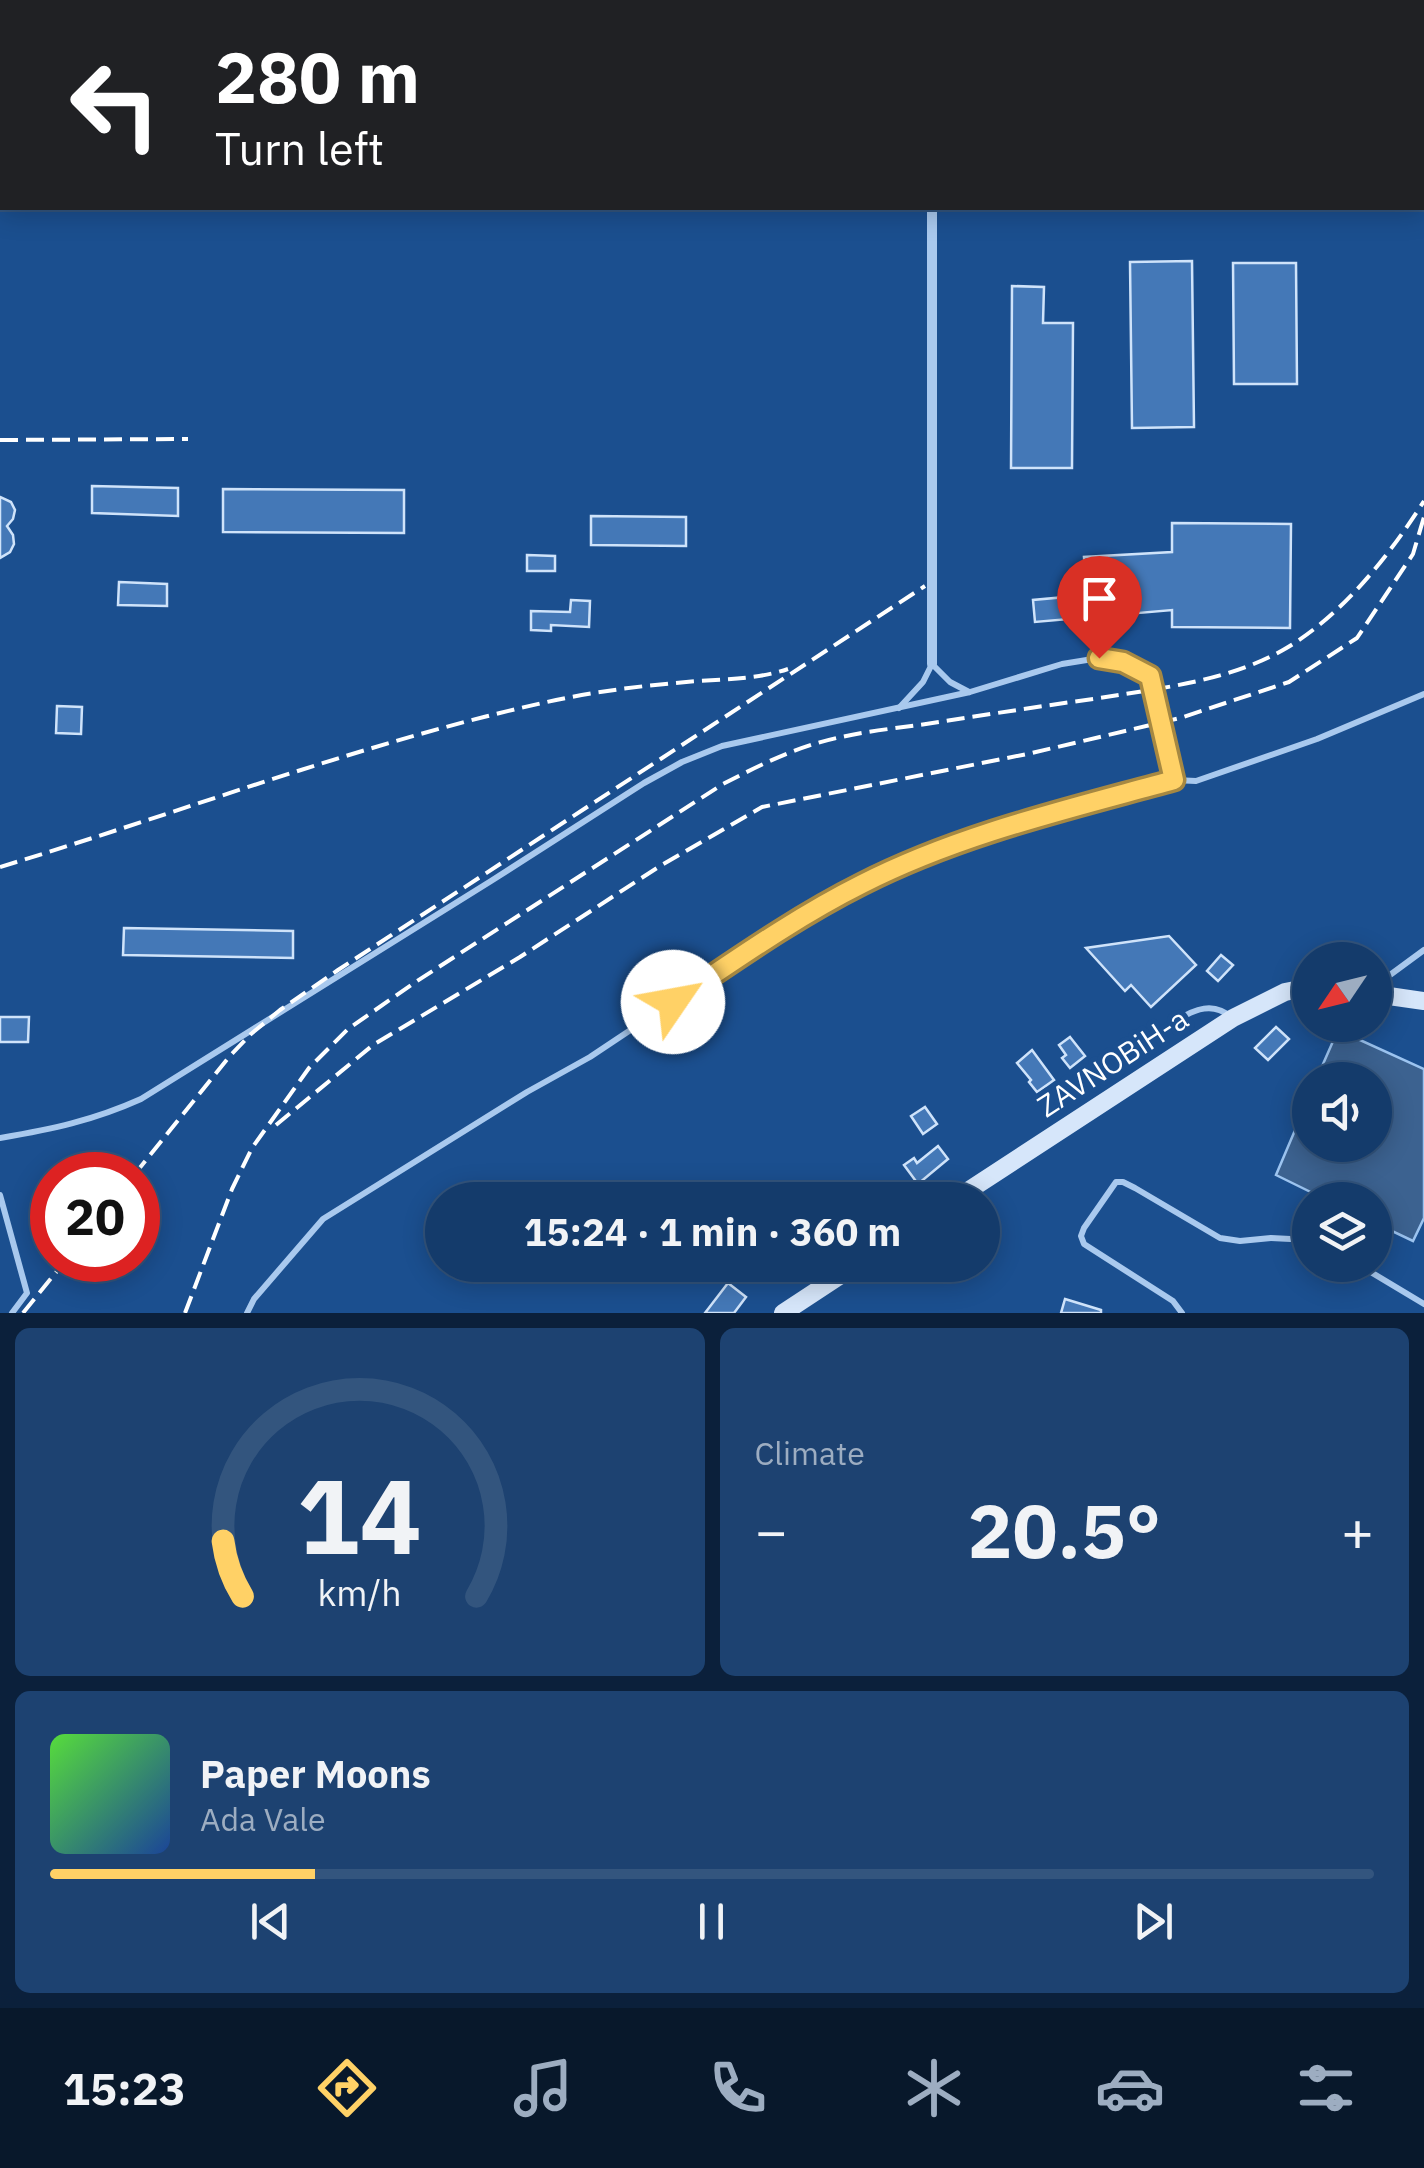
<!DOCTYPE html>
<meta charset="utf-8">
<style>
:root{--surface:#143b6b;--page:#1d4271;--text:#f1f3f6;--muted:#9dadc1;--line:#33557e;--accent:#ffd166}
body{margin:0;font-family:"IBM Plex Sans",sans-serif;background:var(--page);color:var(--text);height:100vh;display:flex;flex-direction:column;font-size:38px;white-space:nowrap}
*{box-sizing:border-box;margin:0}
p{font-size:32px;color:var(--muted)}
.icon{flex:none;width:55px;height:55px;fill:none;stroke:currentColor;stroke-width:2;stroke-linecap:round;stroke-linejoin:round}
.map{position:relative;height:1313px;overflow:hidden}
.panel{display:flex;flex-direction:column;gap:15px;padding:15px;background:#0b203b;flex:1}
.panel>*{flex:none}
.hud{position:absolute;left:0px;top:0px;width:1425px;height:210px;box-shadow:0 5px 25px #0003,0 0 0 2px var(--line);background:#202124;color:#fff;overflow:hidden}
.needle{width:65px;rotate:235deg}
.tools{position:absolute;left:1292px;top:942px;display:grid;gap:20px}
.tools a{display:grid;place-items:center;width:100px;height:100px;border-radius:50%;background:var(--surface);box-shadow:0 5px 25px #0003,0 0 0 2px var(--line);font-size:50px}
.speed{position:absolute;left:30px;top:1152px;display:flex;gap:20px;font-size:50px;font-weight:700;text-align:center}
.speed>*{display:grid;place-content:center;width:130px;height:130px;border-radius:50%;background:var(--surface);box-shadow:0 5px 25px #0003,0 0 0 2px var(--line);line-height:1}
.speed .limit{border:15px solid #d22;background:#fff;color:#111}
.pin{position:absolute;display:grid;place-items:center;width:85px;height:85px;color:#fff;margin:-102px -42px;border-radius:50% 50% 50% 0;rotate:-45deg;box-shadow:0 0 10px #0007}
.pin .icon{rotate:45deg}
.me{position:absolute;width:110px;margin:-55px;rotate:57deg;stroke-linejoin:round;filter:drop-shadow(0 0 8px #0008)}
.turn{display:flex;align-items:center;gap:35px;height:210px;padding:0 50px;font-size:45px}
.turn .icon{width:130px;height:130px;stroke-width:2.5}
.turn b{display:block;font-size:70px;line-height:85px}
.big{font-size:75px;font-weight:700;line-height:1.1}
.panel .tile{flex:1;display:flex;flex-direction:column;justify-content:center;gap:15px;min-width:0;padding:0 35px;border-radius:15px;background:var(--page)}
.panel .dial{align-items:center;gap:0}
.dial svg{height:260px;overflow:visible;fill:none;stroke:var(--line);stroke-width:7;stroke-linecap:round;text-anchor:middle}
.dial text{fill:var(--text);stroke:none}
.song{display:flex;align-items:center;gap:30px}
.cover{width:120px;height:120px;border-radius:15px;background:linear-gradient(135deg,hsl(110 70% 55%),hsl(220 70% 35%))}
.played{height:10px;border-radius:5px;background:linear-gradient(90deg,var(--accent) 20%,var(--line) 20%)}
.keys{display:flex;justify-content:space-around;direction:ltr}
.heat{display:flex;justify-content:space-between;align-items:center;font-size:55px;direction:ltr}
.panel .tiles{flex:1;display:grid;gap:15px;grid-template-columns:1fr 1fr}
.tile:last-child{grid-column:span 2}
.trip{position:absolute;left:425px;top:1182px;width:575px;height:100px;border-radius:50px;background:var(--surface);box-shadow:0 5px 25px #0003,0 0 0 2px var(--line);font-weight:700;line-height:100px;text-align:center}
.menu{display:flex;height:160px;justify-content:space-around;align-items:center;background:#08182b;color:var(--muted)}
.menu .icon{width:70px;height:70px}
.menu .current{color:var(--accent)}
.menu b{font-size:45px;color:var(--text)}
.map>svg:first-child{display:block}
.water{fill:#3c6290;stroke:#9cc4f0;stroke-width:2.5}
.building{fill:#4478b7;stroke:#cfe3fa;stroke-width:2.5}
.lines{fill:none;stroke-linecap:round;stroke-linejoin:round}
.lane{stroke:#a9c9ee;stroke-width:6}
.street{stroke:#a9c9ee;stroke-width:10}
.secondary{stroke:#d6e6fa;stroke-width:18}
.rail{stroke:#fff;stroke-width:4;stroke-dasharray:18 8;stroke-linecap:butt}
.route-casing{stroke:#a68842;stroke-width:25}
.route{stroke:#ffd166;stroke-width:18}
.labels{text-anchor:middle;stroke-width:10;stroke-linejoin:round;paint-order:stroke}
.street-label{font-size:30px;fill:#fff;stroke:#1b4f8f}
</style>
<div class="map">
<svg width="1424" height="1313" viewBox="0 0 1424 1313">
<rect width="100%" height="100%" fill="#1b4f8f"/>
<path class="water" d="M 1338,1030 L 1424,1069 L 1424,1218 L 1413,1241 L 1375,1223 L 1375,1200 L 1327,1200 L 1276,1175 L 1310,1095 L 1310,1145 L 1375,1145 L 1375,1080 L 1316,1080 Z"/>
<g class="building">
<path d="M 1192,261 L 1194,427 L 1132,428 L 1130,262 Z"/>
<path d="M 1233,263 L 1296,263 L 1297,384 L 1234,384 Z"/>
<path d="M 1012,286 L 1044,287 L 1043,323 L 1073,323 L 1072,468 L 1011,468 Z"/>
<path d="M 92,486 L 178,488 L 178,516 L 92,513 Z"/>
<path d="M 223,489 L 404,490 L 404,533 L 223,532 Z"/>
<path d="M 0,497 L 11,502 L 15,510 L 13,519 L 7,526 L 13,535 L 14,544 L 10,552 L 0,558 Z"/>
<path d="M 591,516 L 686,517 L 686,546 L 591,545 Z"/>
<path d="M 1172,523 L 1291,524 L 1290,628 L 1172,627 L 1172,610 L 1035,622 L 1033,600 L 1087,595 L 1084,557 L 1172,552 Z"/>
<path d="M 527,555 L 555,556 L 555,571 L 527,571 Z"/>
<path d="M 119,582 L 167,584 L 167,606 L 118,605 Z"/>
<path d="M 571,600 L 590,601 L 589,627 L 551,625 L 551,631 L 531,630 L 531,611 L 570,612 Z"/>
<path d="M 57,706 L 82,707 L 81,734 L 56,733 Z"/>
<path d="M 124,928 L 293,931 L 293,958 L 123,955 Z"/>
<path d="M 1169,936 L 1196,965 L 1151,1007 L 1131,985 L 1125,991 L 1086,948 Z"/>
<path d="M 1221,955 L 1233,965 L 1218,981 L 1207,971 Z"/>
<path d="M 0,1017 L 29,1017 L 28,1042 L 0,1042 Z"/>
<path d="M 1276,1027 L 1289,1039 L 1268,1060 L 1255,1048 Z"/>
<path d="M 1070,1037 L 1085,1056 L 1070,1068 L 1062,1058 L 1066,1055 L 1059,1045 Z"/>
<path d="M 1032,1050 L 1054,1080 L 1037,1092 L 1029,1082 L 1031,1080 L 1017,1063 Z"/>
<path d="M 925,1107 L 937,1124 L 923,1134 L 911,1116 Z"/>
<path d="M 938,1146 L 948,1159 L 918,1184 L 904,1165 L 914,1158 L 917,1163 Z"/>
<path d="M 728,1283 L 746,1297 L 734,1313 L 705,1313 Z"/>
<path d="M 1065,1299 L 1101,1310 L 1101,1313 L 1061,1313 Z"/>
</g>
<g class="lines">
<g class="lane">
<path d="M 899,708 L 923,682 L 932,664 L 950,682 L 969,692"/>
<path d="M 1375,986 L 1424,950"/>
<path d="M 1176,1021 C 1194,1009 1214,1001 1232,1018"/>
<path d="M 0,1138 C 52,1129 92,1121 141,1099 L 491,881 L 644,783 L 682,762 L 722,746 L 970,692 L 1062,664 L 1099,658 L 1123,662 L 1151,676 L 1174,780"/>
<path d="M 0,1195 L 27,1293 L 12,1313"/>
<path d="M 1359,1265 L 1424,1304"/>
<path d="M 247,1313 L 254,1299 L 323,1219 L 527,1092 L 590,1057 L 701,983 L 813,911 L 862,883 L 939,850 L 1007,827 L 1174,780 L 1196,781 L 1317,739 L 1424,694"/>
<path d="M 1182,1313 L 1173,1301 L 1084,1244 L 1081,1236 L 1084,1228 L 1116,1182 L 1123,1182 L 1135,1188 L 1220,1238 L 1240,1241 L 1271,1238 L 1310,1240"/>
</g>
<g class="street">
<path d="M 932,2 L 932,0"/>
<path d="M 932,664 L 932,208"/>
</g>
<g class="secondary">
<path d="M 1375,994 L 1424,1001"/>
<path d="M 954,1200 L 1233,1018 L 1285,992 L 1310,987"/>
<path d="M 783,1313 L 856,1265"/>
</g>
<g class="rail">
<path d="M 827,2 L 838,0"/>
<path d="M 0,440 L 188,439"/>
<path d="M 0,867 C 182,812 361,743 547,702 C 596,691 648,685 698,681 C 729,679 758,679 788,669"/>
<path d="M 276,1125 L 373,1045 L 520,957 L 660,866 L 762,807 L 1032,753 L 1180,718 L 1289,682 L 1357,638 L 1413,554 L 1424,517"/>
<path d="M 134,1175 L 229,1057 L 251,1034 L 280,1010 L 338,970 L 925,586"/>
<path d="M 23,1313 L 66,1260"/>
<path d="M 185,1313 L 232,1189 L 252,1148 L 309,1068 L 348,1029 L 417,981 L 723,784 C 752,769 782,754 814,744 C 850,733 889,729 926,724 C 984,715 1042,706 1100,698 C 1161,688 1228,681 1283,650 C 1341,617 1389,556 1424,501"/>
</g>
</g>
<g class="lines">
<defs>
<path id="route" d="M 673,1002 C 734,961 796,917 862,884 C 960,834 1069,809 1174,780 L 1150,676 L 1123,662 L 1099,658"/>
</defs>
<use href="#route" class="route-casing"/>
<use href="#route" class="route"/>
</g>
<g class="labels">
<g class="street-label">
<text transform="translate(1113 1063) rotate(-33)" y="10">ZAVNOBiH-a</text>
</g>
</g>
</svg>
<div class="tools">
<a><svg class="needle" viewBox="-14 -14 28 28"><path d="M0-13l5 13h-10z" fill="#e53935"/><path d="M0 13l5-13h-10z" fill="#9dadc1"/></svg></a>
<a><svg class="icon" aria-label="sound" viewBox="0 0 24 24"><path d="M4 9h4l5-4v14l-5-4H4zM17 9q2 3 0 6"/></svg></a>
<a><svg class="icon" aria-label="layers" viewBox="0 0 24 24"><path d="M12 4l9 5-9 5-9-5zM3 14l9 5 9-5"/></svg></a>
</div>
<div class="speed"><div class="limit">20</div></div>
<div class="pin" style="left:1099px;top:658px;background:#d93025"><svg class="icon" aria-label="arrive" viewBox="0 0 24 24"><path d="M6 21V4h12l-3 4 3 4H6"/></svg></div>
<svg class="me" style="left:673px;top:1002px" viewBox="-20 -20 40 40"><circle r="19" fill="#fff"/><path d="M0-13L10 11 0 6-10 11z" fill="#ffd166"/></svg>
<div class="trip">15:24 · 1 min · 360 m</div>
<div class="hud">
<div class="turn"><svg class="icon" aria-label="left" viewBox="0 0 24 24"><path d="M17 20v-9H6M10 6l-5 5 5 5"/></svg><div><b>280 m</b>Turn left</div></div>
</div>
</div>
<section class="panel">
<div class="tiles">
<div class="tile dial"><svg viewBox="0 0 100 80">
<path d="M14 69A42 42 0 1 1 86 69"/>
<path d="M14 69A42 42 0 0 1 8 52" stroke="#ffd166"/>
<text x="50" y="56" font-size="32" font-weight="700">14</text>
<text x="50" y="72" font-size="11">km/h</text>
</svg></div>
<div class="tile"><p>Climate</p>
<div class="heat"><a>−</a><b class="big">20.5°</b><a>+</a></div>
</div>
<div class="tile">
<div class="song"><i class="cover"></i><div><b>Paper Moons</b><p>Ada Vale</p></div></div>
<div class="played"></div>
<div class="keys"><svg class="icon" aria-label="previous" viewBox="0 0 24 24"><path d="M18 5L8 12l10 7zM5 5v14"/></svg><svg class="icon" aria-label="pause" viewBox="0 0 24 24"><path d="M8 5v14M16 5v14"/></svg><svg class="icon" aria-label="next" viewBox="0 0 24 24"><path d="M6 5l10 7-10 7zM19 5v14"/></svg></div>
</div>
</div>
</section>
<nav class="menu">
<b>15:23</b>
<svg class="icon current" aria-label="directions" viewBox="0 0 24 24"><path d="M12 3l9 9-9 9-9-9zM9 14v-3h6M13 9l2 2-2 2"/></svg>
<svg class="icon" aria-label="music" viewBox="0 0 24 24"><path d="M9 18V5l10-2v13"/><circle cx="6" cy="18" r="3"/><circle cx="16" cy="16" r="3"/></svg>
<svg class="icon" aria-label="phone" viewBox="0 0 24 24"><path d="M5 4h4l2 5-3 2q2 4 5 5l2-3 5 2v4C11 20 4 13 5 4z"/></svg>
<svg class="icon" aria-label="climate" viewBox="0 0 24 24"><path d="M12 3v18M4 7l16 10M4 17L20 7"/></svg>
<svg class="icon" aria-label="car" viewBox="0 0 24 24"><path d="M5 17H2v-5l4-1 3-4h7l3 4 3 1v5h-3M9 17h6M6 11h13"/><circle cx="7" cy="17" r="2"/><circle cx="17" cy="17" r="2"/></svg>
<svg class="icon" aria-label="filters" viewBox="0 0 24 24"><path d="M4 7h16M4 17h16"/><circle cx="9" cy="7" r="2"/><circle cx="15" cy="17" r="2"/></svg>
</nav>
